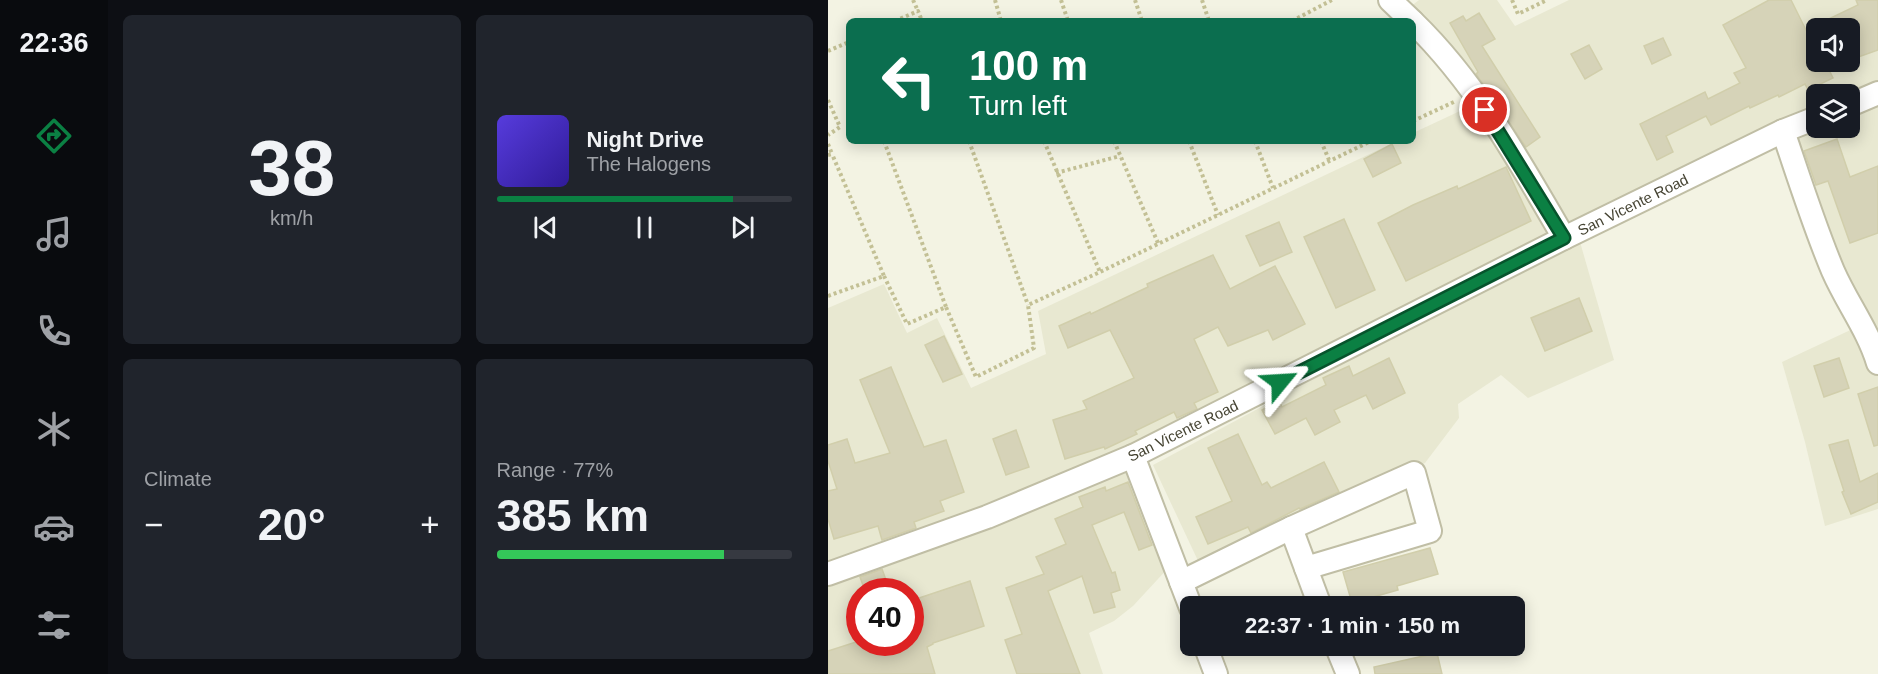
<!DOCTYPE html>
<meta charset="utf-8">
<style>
:root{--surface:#171b24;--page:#20242c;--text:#f1f3f6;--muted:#9ea1a6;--line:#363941;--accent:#0b8043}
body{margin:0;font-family:Arial,sans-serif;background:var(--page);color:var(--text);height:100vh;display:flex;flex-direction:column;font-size:22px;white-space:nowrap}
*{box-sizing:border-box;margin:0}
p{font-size:20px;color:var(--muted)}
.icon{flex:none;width:33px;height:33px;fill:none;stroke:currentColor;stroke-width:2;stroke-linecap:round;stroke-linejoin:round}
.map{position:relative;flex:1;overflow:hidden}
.side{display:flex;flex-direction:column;gap:15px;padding:15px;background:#0d0f14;width:720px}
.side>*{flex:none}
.top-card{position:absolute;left:18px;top:18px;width:570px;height:126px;border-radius:9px;box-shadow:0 3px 15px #0003;background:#0b6e4f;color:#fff;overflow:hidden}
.buttons{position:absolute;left:978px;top:18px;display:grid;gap:12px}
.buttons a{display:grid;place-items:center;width:54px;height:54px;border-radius:9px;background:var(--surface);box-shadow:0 3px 15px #0003;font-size:30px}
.speed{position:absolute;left:18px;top:578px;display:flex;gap:12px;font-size:30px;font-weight:700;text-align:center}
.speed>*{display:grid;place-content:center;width:78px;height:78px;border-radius:50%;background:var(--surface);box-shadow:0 3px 15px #0003;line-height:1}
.speed .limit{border:9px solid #d22;background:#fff;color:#111}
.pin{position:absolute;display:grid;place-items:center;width:51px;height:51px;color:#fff;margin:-26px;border:3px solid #fff;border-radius:50%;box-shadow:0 2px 6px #0007}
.me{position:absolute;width:66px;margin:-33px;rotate:63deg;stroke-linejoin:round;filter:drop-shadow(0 0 4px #0008)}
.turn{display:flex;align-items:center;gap:21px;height:126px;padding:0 24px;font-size:27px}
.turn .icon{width:78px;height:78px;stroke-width:2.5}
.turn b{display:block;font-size:42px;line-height:51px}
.big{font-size:45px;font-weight:700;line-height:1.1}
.side .tile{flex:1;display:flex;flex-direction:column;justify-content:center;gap:9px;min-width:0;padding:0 21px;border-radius:9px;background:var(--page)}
.side .dial{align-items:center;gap:0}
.dial b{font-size:78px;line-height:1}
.song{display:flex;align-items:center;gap:18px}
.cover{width:72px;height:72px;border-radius:9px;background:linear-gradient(135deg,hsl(250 70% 55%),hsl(250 70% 35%))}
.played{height:6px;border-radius:3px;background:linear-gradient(90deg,var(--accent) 80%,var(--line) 80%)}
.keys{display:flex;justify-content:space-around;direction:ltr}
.heat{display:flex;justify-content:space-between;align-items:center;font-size:33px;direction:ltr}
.charge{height:9px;border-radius:4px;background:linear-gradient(90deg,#34c759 77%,var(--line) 0)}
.side .tiles{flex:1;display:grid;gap:15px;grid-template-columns:repeat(2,1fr)}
.trip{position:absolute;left:352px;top:596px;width:345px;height:60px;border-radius:9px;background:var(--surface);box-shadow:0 3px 15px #0003;font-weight:700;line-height:60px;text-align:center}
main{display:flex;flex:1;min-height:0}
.tabs{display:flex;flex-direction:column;width:108px;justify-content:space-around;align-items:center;background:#090b0e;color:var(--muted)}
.tabs .icon{width:42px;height:42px}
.tabs .active{color:var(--accent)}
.tabs b{font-size:27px;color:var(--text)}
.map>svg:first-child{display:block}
.residential{fill:#e8e8d1;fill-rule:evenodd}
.building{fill:#d6d3b8;stroke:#d1ceab;stroke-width:1.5}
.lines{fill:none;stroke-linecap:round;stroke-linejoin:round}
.minor-casing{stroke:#c0bea5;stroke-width:26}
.path{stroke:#c3c095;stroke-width:4;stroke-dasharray:3 3;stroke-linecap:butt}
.minor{stroke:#fff;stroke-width:22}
.route-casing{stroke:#07532c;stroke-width:15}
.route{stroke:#0b8043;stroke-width:10}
.labels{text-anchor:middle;stroke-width:4.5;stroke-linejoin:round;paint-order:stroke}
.street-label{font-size:15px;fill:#464433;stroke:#fff}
</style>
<main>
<nav class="tabs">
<b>22:36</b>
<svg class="icon active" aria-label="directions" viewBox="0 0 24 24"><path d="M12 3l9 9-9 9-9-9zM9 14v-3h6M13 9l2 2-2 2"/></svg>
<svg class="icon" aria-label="music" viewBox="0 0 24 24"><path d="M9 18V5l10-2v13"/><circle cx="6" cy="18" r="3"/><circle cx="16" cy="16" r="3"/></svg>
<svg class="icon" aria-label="phone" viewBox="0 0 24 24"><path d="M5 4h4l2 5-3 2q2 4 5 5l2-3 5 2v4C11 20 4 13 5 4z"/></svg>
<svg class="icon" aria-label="climate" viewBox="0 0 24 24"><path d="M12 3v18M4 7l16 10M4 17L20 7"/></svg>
<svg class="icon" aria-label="car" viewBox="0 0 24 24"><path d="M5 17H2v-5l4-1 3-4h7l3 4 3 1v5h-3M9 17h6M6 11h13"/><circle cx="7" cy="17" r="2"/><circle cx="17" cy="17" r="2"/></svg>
<svg class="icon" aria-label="filters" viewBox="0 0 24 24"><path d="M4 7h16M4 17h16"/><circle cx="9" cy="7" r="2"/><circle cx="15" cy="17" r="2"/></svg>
</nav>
<section class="side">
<div class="tiles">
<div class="tile dial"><b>38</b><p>km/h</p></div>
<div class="tile">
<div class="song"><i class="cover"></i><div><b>Night Drive</b><p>The Halogens</p></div></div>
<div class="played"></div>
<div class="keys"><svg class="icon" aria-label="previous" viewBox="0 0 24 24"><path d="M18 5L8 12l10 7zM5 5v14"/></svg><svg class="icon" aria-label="pause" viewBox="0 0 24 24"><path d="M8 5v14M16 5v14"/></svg><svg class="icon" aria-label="next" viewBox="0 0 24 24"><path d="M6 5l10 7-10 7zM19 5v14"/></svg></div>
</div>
<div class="tile"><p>Climate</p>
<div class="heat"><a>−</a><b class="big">20°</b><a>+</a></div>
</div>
<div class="tile"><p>Range · 77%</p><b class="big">385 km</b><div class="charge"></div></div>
</div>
</section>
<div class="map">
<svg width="1050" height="674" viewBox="0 0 1050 674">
<rect width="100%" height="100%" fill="#f3f3e3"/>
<g class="residential">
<path d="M 591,0 L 669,0 L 687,26 L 741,0 L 1050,0 L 1050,85 L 1022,94 L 988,94 L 988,110 L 740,232 L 582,7 ZM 988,28 L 1022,28 L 1022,62 L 988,62 Z"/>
<path d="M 1050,103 L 1050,328 L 1032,318 L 966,137 L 989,128 L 1022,128 L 1022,114 Z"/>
<path d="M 647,104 L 723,232 L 276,460 L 112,525 L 0,563 L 0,308 L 56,284 L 79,333 L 109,318 L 143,388 L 218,354 L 210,311 L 569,141 L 585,141 L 585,133 Z"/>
<path d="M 752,242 L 786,360 L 700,398 L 673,375 L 630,404 L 631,418 L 597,463 L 512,504 L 372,565 L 325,465 L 545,347 Z"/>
<path d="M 1031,326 L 1050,352 L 1050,509 L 997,526 L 977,442 L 954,362 Z"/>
<path d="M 306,470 L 342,566 L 305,606 L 286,621 L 261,633 L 275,674 L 0,674 L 0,576 ZM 32,591 L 82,591 L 82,642 L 32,642 Z"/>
</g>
<g class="building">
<path d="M 941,0 L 963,0 L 978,30 L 1030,5 L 1028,0 L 1050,0 L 1050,50 L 1022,60 L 1022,28 L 988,28 L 988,62 L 997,62 L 1005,78 L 980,90 L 977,84 L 951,97 L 950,95 L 922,108 L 921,106 L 883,125 L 878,116 L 838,136 L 845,152 L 829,160 L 812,124 L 877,92 L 880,99 L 912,83 L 906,73 L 918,68 L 895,25 Z"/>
<path d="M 651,13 L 667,39 L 654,46 L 712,137 L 698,147 L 648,74 L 650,72 L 622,23 L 635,16 L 638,21 Z"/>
<path d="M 835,38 L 843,55 L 824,64 L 816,46 Z"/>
<path d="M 761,45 L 774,69 L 757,79 L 743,54 Z"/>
<path d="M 1009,139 L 1022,177 L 1050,166 L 1050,233 L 1022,243 L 1000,181 L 988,185 L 976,151 Z"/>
<path d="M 564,144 L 573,163 L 545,177 L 536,159 Z"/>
<path d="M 678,167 L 703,221 L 578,281 L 550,223 L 585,205 L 629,186 L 630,189 Z"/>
<path d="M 516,219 L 547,290 L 508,308 L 476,237 Z"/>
<path d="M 451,222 L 464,252 L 432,266 L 418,236 Z"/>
<path d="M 385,255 L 402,289 L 447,266 L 477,324 L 445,340 L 440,330 L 400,346 L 390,327 L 366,339 L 390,392 L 366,403 L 369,409 L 349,418 L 346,412 L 307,431 L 309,434 L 277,449 L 276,447 L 237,459 L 225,420 L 259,409 L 255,401 L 306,378 L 282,330 L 240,348 L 231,326 L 262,312 L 263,314 L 320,287 L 319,284 Z"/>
<path d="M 751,298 L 764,331 L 717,351 L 703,318 Z"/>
<path d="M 116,336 L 134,374 L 115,382 L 97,345 Z"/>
<path d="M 561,358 L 577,393 L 545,409 L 538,395 L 506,410 L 512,422 L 487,435 L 478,418 L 447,434 L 434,410 L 451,401 L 454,407 L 498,385 L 495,378 L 521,366 L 525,376 Z"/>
<path d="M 1011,358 L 1021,388 L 996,397 L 986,366 Z"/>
<path d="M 63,367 L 96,447 L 118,440 L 136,492 L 112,501 L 116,511 L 86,522 L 88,528 L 54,540 L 50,526 L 6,539 L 0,519 L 0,491 L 9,489 L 0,461 L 0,445 L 19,439 L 27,463 L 62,453 L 32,380 Z"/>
<path d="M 1050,387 L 1050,445 L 1046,446 L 1030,394 Z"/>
<path d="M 188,430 L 201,467 L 178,475 L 165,439 Z"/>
<path d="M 410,434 L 434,485 L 439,482 L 443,488 L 496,462 L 511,492 L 472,509 L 471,508 L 423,533 L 420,527 L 380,544 L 368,517 L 404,501 L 380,448 Z"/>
<path d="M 1020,440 L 1032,482 L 1050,473 L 1050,502 L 1023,514 L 1014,492 L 1016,491 L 1001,445 Z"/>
<path d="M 300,482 L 324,545 L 311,550 L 296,512 L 264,525 L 284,573 L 287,572 L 292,590 L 283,593 L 287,607 L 266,613 L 254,576 L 220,591 L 252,674 L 189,674 L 177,640 L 194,634 L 178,588 L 216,574 L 208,557 L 238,544 L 227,519 L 255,507 L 251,497 L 277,487 L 278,491 Z"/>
<path d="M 602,548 L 610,574 L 569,586 L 570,590 L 524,603 L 515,572 Z"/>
<path d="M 54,569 L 62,591 L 37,591 L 32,577 Z"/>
<path d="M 142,581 L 156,626 L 105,643 L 105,644 L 99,647 L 107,674 L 0,674 L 0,651 L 28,642 L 82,642 L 82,601 Z"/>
<path d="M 609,653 L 614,674 L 547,674 L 546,667 Z"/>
</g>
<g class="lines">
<defs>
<g id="minor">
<path d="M 562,0 L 584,21"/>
<path d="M 585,22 C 648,83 692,162 736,238"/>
<path d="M 1022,105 L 1050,93"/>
<path d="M 955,131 C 971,178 986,226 1005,271 C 1019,303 1040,330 1050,363"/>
<path d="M 305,456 L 363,608"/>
<path d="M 463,528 L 492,606"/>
<path d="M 0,574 L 159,517 L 305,456 L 736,238 L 955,131 L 988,118"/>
<path d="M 353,582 L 463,528 L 586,473 L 602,531 L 478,568"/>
<path d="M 377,645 L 388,674"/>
<path d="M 508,645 L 520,674"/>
</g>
</defs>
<use href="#minor" class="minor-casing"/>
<g class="path">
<path d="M 85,0 L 90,11"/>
<path d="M 167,0 L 173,21"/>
<path d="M 233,0 L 240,21"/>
<path d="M 307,0 L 314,21"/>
<path d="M 374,0 L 381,21"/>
<path d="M 684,0 L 690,14 L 719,0"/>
<path d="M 67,21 L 90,11 L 94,21"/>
<path d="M 464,21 L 504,0"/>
<path d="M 0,51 L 21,42"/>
<path d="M 0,100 L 12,127 L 0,135"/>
<path d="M 585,121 L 628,101"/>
<path d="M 56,141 L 118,307"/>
<path d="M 141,141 L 200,305"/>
<path d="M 216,141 L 272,272"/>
<path d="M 286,141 L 330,243"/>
<path d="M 361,141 L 390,215"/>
<path d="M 427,141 L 445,188"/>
<path d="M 493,141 L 501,160"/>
<path d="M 0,144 L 4,154 L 0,155"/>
<path d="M 228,173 L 292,156"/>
<path d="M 56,276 L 79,324 L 118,307 L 148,377 L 206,348 L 200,305 L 272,272 L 543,141"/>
<path d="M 0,296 L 56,276 L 4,154"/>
</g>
<use href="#minor" class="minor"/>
</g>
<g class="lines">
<defs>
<path id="route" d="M 452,382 L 736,238 L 657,110"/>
</defs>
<use href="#route" class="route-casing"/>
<use href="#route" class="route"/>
</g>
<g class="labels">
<g class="street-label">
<text transform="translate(805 205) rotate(-26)" y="5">San Vicente Road</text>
<text transform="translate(355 431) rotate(-26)" y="5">San Vicente Road</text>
</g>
</g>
</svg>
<div class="buttons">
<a><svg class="icon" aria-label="sound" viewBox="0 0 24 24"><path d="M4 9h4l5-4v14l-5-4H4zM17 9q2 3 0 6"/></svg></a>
<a><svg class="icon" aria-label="layers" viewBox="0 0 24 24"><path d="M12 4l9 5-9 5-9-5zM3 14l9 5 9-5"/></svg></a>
</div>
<div class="speed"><div class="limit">40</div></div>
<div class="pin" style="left:657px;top:110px;background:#d93025"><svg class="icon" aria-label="arrive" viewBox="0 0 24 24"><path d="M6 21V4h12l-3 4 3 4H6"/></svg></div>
<svg class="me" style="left:452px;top:382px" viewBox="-20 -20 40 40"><path d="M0-17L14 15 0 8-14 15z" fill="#0b8043" stroke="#fff" stroke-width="4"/></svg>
<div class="trip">22:37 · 1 min · 150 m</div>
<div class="top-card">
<div class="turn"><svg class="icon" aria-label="left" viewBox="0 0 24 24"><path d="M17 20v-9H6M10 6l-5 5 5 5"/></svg><div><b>100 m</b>Turn left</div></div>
</div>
</div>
</main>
